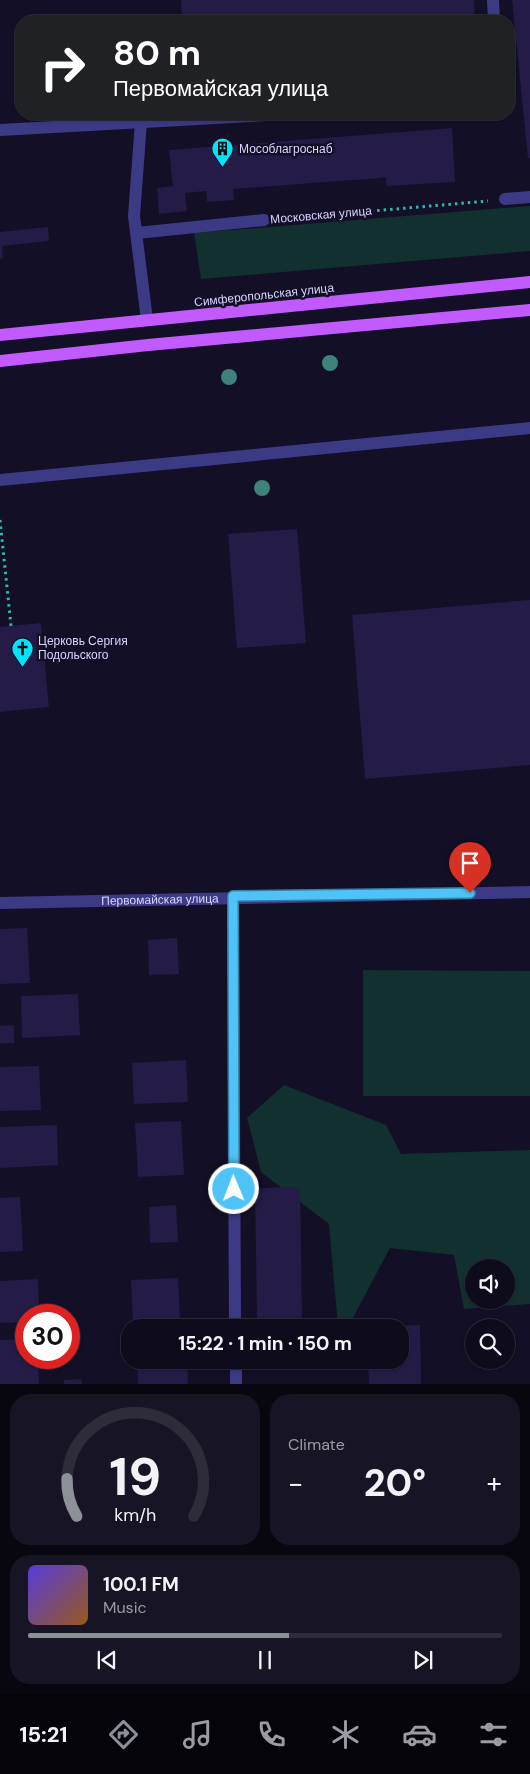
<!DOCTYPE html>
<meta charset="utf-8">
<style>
:root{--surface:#0e0b1c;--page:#171425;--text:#f1f3f6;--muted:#9b9ba3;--line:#2e2b3b;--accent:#8c9099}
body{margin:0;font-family:"DM Sans",sans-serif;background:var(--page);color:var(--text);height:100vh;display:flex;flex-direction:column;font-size:19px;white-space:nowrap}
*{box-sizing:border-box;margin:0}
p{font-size:16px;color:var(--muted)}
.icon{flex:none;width:28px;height:28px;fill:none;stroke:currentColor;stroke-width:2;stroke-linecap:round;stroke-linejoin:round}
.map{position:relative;height:1384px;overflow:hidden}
.drawer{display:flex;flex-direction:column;gap:10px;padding:10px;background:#08060f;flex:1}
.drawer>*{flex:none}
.top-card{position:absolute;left:15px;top:15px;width:500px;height:105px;border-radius:20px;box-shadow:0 1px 4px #0004,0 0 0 1px var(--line);background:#202124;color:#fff;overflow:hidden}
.controls{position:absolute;left:465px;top:1259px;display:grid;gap:10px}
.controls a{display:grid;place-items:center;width:50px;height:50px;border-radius:50%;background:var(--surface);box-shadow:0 1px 4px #0004,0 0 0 1px var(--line);font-size:25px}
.speed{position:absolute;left:15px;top:1304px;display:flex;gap:10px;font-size:25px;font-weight:700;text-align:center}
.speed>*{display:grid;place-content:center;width:65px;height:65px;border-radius:50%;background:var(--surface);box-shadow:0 1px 4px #0004,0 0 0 1px var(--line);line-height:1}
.speed .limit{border:8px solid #d22;background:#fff;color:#111}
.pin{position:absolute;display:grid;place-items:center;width:42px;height:42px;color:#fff;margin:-51px -21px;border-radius:50% 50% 50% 0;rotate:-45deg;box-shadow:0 0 5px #0007}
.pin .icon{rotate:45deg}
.me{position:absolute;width:55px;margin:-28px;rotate:359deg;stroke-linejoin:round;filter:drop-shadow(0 0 4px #0008)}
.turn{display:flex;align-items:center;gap:18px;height:105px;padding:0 15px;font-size:22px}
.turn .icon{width:65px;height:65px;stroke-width:2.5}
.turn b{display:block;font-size:35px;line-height:42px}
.big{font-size:38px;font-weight:700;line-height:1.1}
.drawer .widget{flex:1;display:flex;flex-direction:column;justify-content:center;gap:8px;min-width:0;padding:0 18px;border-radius:20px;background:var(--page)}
.drawer .dial{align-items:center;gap:0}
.dial svg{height:130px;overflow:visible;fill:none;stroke:var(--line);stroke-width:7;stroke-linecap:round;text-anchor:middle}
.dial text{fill:var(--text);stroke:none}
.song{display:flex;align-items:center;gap:15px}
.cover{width:60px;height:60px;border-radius:8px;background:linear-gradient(135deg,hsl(250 70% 55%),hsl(30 70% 35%))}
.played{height:5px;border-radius:2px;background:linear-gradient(90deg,var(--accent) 55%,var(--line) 55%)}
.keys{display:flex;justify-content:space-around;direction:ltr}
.heat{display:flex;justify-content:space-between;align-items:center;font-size:28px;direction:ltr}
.drawer .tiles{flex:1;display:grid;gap:10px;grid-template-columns:1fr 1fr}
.widget:last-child{grid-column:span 2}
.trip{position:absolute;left:121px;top:1319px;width:288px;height:50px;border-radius:20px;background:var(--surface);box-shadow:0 1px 4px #0004,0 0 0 1px var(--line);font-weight:700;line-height:50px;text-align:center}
.tabs{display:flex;height:80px;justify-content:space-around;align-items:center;background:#06040b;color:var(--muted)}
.tabs .icon{width:35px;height:35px}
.tabs .selected{color:var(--accent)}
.tabs b{font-size:22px;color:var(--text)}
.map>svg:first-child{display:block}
.green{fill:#12302f;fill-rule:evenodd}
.building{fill:#241b47}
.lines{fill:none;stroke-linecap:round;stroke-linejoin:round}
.path{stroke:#2fb8b0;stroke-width:3;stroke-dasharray:2.5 4;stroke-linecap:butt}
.minor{stroke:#3d3a85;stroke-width:12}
.major{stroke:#c25bff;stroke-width:12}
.tree{fill:#3d827b}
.route-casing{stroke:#337fa1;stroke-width:12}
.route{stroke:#4fc3f7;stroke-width:9}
.labels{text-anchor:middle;stroke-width:5;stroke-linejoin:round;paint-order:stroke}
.poi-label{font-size:12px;fill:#d9d4ff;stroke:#130f26;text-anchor:start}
.street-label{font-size:12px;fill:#d9d4ff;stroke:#130f26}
</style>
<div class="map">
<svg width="530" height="1384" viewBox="0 0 530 1384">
<rect width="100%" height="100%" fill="#130f26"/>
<g class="green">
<path d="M 530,206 L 530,251 L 201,279 L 194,233 Z"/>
<path d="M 363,970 L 530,971 L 530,1096 L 363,1096 Z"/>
<path d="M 284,1085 L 386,1125 L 401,1154 L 530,1150 L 530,1304 L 464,1309 L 454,1255 L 390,1248 L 348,1327 L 338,1327 L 329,1224 L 261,1172 L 247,1118 ZM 474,1268 L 506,1268 L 506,1300 L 474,1300 Z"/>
</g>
<g class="building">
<path d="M 181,0 L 474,0 L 475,21 L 182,21 Z"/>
<path d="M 512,0 L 530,0 L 530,158 L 528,158 Z"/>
<path d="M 452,128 L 455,182 L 386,186 L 386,177 L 379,178 L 233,189 L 234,200 L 207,202 L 206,191 L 185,193 L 187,211 L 159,214 L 157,188 L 173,186 L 169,150 Z"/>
<path d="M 48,227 L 49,241 L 2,246 L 3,258 L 0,259 L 0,232 Z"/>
<path d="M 297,529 L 306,643 L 237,648 L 228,534 Z"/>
<path d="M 530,600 L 530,765 L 365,779 L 352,615 Z"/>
<path d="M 41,623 L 49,707 L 0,712 L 0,627 Z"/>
<path d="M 27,928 L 30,983 L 0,984 L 0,929 Z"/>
<path d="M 177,938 L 179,974 L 149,975 L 148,940 Z"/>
<path d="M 78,994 L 80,1035 L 22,1038 L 21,996 Z"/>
<path d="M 14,1025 L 14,1043 L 0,1043 L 0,1026 Z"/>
<path d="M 186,1060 L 188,1102 L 134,1104 L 132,1063 Z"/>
<path d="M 39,1066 L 41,1110 L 0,1111 L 0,1067 Z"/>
<path d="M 181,1121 L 184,1175 L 138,1177 L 135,1123 Z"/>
<path d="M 57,1125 L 58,1165 L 0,1168 L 0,1127 Z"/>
<path d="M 300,1187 L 302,1320 L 257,1320 L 255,1188 Z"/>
<path d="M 20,1197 L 23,1251 L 0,1252 L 0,1198 Z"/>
<path d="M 176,1205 L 178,1242 L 150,1243 L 149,1207 Z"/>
<path d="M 178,1278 L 180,1322 L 133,1324 L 131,1280 Z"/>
<path d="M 38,1279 L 39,1315 L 26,1315 L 26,1322 L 0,1323 L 0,1281 Z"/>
<path d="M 420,1325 L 421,1384 L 369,1384 L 368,1360 L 400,1360 L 400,1328 L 385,1326 Z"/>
<path d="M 26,1339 L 26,1358 L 38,1358 L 39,1384 L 0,1384 L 0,1340 Z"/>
<path d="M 137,1360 L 187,1360 L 188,1384 L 138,1384 Z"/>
<path d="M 81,1379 L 82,1384 L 64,1384 L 64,1380 Z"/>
</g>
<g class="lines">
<g class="path">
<path d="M 280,219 L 488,201"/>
<path d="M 0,520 L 11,626"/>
</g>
<g class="minor">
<path d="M 493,0 L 494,21"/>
<path d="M 141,122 L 134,216 L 147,320"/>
<path d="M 0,130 L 285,114"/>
<path d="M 505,199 L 530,197"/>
<path d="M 137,233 L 264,220"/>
<path d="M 0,480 L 530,428"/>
<path d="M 233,897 L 235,1328"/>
<path id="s1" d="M 0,903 L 530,892"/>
<path d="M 236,1360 L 236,1384"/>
</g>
<g class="major">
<path d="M 0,335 L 530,282"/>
<path d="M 0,361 L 148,345 L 530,310"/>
</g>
</g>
<g class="tree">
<circle cx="330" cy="363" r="8"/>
<circle cx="229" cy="377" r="8"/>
<circle cx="262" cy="488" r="8"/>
</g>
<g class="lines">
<defs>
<path id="route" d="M 234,1189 L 233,896 L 470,893"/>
</defs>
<use href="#route" class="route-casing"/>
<use href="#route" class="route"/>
</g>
<defs>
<symbol id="building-pin" viewBox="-11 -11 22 30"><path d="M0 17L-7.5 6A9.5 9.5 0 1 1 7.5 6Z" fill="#00e5ff" stroke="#130f26"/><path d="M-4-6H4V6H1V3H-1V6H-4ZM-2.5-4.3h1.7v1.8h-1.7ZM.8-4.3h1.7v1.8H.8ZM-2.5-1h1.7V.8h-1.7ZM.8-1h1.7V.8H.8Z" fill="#111"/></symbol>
<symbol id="church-pin" viewBox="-11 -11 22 30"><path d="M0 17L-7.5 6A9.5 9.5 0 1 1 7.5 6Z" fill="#00e5ff" stroke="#130f26"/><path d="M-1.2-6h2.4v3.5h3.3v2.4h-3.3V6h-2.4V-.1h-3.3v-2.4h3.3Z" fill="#111"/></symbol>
</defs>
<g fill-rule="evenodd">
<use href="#building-pin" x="210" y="136" width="25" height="34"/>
<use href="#church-pin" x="10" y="636" width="25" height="34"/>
</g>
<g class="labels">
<g class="poi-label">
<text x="239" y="153">Мособлагроснаб</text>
<text x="38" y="645">Церковь Сергия<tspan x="38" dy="14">Подольского</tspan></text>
</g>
<g class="street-label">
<text transform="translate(321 215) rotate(-5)" y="4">Московская улица</text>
<text transform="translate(264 295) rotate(-6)" y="4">Симферопольская улица</text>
<text dy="4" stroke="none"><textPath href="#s1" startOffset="160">Первомайская улица</textPath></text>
</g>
</g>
</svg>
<div class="controls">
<a><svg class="icon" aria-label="sound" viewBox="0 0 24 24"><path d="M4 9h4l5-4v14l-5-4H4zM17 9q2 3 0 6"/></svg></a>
<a><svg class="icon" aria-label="search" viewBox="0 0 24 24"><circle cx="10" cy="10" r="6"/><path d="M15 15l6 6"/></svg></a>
</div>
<div class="speed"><div class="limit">30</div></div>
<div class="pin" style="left:470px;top:893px;background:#d93025"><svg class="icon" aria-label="arrive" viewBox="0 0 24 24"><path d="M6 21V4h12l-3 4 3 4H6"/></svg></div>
<svg class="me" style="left:234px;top:1189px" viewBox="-20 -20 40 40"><circle r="17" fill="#4fc3f7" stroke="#fff" stroke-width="3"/><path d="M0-11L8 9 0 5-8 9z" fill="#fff"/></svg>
<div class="trip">15:22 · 1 min · 150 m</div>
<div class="top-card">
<div class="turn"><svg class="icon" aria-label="right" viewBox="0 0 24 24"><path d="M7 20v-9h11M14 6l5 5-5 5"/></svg><div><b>80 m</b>Первомайская улица</div></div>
</div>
</div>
<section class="drawer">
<div class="tiles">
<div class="widget dial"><svg viewBox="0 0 100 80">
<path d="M14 69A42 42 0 1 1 86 69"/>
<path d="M14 69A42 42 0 0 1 8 46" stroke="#8c9099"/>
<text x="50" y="56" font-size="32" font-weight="700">19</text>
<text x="50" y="72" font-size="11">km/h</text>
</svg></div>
<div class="widget"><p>Climate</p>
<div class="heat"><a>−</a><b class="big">20°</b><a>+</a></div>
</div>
<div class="widget">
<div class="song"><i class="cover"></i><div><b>100.1 FM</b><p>Music</p></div></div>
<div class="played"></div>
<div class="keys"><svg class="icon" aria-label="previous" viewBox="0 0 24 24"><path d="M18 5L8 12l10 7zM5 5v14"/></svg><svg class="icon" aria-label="pause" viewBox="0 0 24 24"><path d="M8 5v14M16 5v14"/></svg><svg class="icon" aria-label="next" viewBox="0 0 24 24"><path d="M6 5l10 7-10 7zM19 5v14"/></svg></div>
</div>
</div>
</section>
<nav class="tabs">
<b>15:21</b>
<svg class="icon selected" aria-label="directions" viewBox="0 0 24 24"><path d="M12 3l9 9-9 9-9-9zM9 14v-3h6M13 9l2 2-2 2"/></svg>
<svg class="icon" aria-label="music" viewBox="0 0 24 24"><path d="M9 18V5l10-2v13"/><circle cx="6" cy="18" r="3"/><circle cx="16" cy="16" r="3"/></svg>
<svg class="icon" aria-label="phone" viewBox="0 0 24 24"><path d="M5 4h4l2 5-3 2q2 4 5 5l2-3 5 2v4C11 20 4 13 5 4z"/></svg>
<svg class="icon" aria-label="climate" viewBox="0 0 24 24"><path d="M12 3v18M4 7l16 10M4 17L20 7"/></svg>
<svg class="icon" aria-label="car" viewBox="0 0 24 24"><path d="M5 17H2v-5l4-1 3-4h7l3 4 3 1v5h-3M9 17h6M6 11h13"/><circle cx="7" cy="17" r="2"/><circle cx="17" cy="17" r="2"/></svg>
<svg class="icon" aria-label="filters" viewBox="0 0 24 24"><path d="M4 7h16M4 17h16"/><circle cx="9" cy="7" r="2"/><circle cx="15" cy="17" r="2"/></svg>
</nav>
